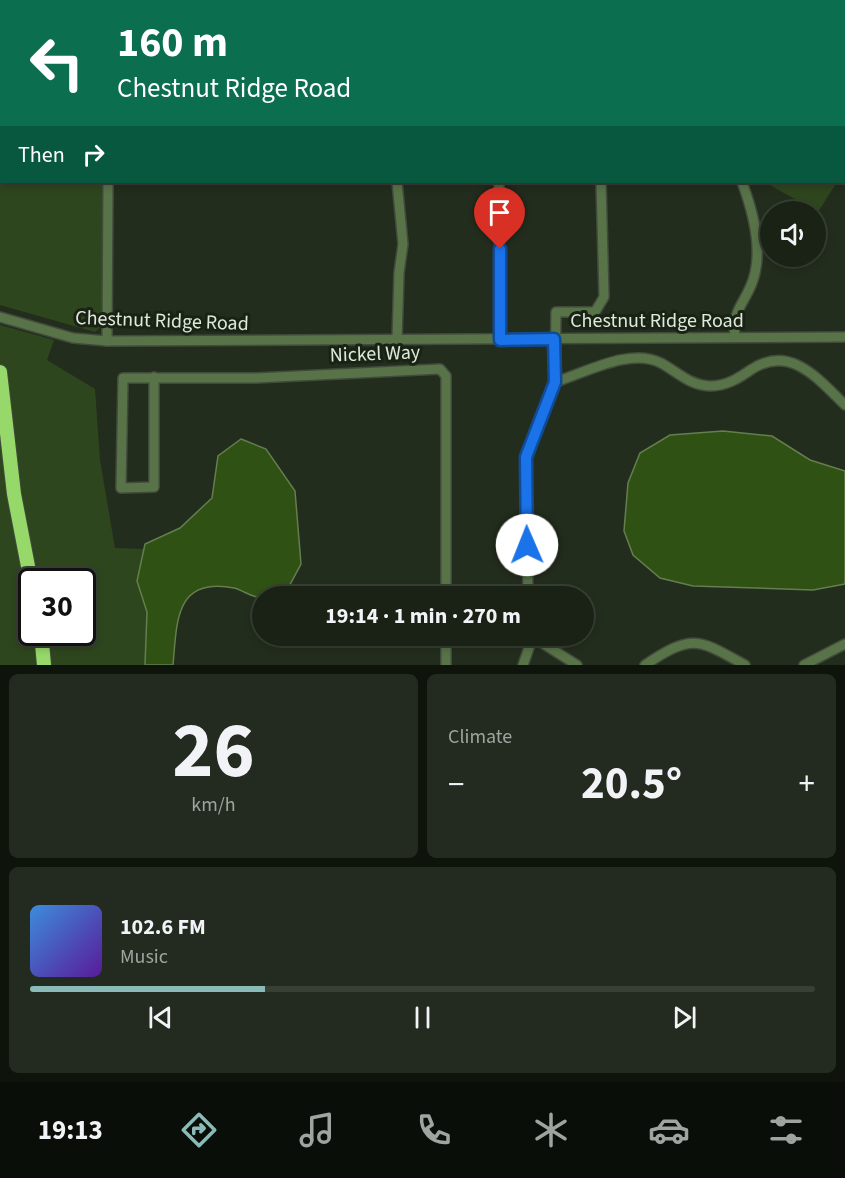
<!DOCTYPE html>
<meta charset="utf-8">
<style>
:root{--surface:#1a2216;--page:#232a1f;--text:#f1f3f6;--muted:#9fa4a1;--line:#383f35;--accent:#8bbbb9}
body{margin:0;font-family:"Source Sans 3",sans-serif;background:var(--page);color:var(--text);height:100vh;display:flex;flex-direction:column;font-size:22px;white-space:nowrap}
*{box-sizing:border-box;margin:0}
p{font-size:20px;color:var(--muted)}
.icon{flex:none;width:33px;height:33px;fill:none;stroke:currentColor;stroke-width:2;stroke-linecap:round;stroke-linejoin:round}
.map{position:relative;height:665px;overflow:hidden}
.details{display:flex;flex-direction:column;gap:9px;padding:9px;background:#0e130c;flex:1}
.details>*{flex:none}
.banner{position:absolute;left:0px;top:0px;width:846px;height:183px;box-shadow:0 3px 9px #0003,0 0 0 2px var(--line);background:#0b6e4f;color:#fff;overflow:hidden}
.tools{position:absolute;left:760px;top:201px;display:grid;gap:12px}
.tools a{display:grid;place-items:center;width:66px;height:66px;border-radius:50%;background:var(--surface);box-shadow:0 3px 9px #0003,0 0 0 2px var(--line);font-size:30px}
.speed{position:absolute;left:18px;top:568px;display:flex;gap:12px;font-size:30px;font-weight:700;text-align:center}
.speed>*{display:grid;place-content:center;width:78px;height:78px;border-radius:50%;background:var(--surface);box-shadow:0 3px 9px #0003,0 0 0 2px var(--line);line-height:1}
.speed .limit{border:3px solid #111;border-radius:9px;background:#fff;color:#111}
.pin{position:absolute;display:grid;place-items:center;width:51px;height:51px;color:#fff;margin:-62px -26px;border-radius:50% 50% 50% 0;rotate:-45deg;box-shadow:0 0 6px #0007}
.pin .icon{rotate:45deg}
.me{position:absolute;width:66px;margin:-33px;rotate:359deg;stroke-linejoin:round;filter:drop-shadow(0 0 4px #0008)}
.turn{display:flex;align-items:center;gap:21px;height:126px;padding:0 18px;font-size:27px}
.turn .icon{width:78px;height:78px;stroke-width:2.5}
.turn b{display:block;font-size:42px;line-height:51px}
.then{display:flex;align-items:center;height:57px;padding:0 18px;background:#0003;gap:12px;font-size:22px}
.big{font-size:45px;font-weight:700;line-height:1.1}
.details .tile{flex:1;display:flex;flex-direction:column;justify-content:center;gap:9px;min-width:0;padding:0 21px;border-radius:9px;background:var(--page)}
.details .dial{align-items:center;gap:0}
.dial b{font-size:78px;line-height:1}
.song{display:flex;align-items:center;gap:18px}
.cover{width:72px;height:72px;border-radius:9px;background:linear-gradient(135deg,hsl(210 70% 55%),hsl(270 70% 35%))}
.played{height:6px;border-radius:3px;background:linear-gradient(90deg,var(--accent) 30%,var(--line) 30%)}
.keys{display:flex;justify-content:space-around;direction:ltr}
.heat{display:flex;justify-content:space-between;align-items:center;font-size:33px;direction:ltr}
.details .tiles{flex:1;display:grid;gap:9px;grid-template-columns:1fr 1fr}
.tile:last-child{grid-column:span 2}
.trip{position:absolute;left:252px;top:586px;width:342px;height:60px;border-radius:30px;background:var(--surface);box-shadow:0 3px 9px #0003,0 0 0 2px var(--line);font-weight:700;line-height:60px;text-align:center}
.tabs{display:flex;height:96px;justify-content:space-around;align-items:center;background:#0a0e09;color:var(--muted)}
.tabs .icon{width:42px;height:42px}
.tabs .current{color:var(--accent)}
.tabs b{font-size:27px;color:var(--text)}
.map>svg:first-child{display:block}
.green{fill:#2e461e;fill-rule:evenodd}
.water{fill:#2f5113;stroke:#647e50;stroke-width:1.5}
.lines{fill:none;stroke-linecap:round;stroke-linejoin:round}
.minor-casing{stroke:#414b3c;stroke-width:12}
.highway-casing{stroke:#414b3c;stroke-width:16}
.minor{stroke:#587348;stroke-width:9}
.highway{stroke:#96d96a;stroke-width:14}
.route-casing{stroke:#114b97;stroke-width:15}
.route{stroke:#1a73e8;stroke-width:10}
.labels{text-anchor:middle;stroke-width:6;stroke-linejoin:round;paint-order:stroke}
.street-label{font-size:20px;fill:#e0e7dd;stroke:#192313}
</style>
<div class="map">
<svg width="845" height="665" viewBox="0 0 845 665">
<rect width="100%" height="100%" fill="#232d1d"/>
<g class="green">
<path d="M 0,0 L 128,0 L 2,2 L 2,182 L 108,182 L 107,322 L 95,332 L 0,305 Z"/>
<path d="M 740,0 L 845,0 L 845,170 L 844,2 Z"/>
<path d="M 768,182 L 837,182 L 818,212 L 768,184 Z"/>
<path d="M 0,325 L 54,340 L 47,360 L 95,389 L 100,460 L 115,548 L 144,549 L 137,581 L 147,613 L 145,665 L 0,665 ZM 32,582 L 82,582 L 82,633 L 32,633 Z"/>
</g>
<g class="water">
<path d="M 723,431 L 772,436 L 810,460 L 845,471 L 845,584 L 813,590 L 693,586 L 660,578 L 633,555 L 624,531 L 628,483 L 640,453 L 670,435 Z"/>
<path d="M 241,439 L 266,449 L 295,491 L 301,564 L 287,590 C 279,592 269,596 260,597 C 252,598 243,590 234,588 C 175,577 177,621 173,665 L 145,665 L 147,612 L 137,581 L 145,544 L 180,528 L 212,498 L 218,456 Z"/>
</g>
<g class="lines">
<defs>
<g id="minor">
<path d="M 273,0 L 273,2"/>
<path d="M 536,0 L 536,2"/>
<path d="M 725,0 L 726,2"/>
<path d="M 128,2 L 128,0"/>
<path d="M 397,182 L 403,244 L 399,273 L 397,340"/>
<path d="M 499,182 L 500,340"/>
<path d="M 0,317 L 73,338 L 107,341 L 845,337"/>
<path d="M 735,337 C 731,307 749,301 755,273 C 762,243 752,209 742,182"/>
<path d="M 107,341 L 108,182"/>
<path d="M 154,377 L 154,487 L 121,488 L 123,378 L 256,378 L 440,369 L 446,376 L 446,597"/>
<path d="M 555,382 C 585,373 630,347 661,363 C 679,373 689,385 710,386 C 727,386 739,378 752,369 C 791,344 819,380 845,405"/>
<path d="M 528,597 L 526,457 L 555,382 L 556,312 L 595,312 L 604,297 L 601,182"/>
<path d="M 446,636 L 446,665"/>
<path d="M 531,636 L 577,665"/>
<path d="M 523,665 L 532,639"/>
<path d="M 645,665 C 693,633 698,639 745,665"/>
<path d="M 804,665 L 845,644"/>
</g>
<g id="highway">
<path d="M 13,2 L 13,0"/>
<path d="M 0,140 L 2,90"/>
<path d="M 0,372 L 14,494 L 32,587"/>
<path d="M 41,633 L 44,665"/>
</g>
</defs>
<use href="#minor" class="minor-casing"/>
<use href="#highway" class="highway-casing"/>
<use href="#minor" class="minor"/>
<use href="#highway" class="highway"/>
</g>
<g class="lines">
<defs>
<path id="route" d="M 500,249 L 500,340 L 554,339 L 555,382 L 526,457 L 527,545"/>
</defs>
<use href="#route" class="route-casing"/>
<use href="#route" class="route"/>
</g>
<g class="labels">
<g class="street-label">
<text transform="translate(162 320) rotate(2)" y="7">Chestnut Ridge Road</text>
<text x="657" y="327">Chestnut Ridge Road</text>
<text transform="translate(375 353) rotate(-2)" y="7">Nickel Way</text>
</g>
</g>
</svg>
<div class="tools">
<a><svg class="icon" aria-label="sound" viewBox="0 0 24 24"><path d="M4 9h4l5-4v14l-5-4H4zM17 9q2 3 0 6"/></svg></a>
</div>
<div class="speed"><div class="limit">30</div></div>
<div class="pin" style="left:500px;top:249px;background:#d93025"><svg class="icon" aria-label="arrive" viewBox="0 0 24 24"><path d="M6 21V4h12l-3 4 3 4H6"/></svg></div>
<svg class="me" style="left:527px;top:545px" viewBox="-20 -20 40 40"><circle r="19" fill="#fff"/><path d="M0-13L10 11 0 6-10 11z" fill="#1a73e8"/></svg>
<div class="trip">19:14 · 1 min · 270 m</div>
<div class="banner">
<div class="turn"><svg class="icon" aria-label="left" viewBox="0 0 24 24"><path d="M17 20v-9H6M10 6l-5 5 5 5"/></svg><div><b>160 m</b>Chestnut Ridge Road</div></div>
<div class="then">Then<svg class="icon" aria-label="right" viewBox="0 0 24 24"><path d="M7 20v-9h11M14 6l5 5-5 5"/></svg></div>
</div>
</div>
<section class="details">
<div class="tiles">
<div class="tile dial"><b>26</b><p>km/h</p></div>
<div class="tile"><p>Climate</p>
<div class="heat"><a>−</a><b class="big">20.5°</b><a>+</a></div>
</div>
<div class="tile">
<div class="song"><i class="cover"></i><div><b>102.6 FM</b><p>Music</p></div></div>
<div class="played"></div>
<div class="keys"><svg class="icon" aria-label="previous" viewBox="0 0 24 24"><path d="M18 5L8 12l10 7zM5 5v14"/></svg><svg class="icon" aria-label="pause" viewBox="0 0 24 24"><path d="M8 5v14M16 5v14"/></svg><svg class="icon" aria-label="next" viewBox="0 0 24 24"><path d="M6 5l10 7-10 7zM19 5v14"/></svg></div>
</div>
</div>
</section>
<nav class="tabs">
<b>19:13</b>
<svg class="icon current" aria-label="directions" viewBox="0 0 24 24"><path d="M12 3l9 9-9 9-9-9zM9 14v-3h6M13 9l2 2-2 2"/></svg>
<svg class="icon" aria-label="music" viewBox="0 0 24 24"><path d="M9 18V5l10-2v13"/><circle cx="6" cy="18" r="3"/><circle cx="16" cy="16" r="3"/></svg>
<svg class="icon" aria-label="phone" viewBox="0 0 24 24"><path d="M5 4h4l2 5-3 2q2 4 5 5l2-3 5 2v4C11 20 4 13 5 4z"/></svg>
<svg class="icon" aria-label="climate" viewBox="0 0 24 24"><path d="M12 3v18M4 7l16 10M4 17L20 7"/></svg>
<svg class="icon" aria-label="car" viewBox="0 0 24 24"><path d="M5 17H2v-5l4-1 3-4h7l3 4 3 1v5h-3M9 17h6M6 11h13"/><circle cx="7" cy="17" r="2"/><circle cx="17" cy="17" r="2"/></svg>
<svg class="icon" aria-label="filters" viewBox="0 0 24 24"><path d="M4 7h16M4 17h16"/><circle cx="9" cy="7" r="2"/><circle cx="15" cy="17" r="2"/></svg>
</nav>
